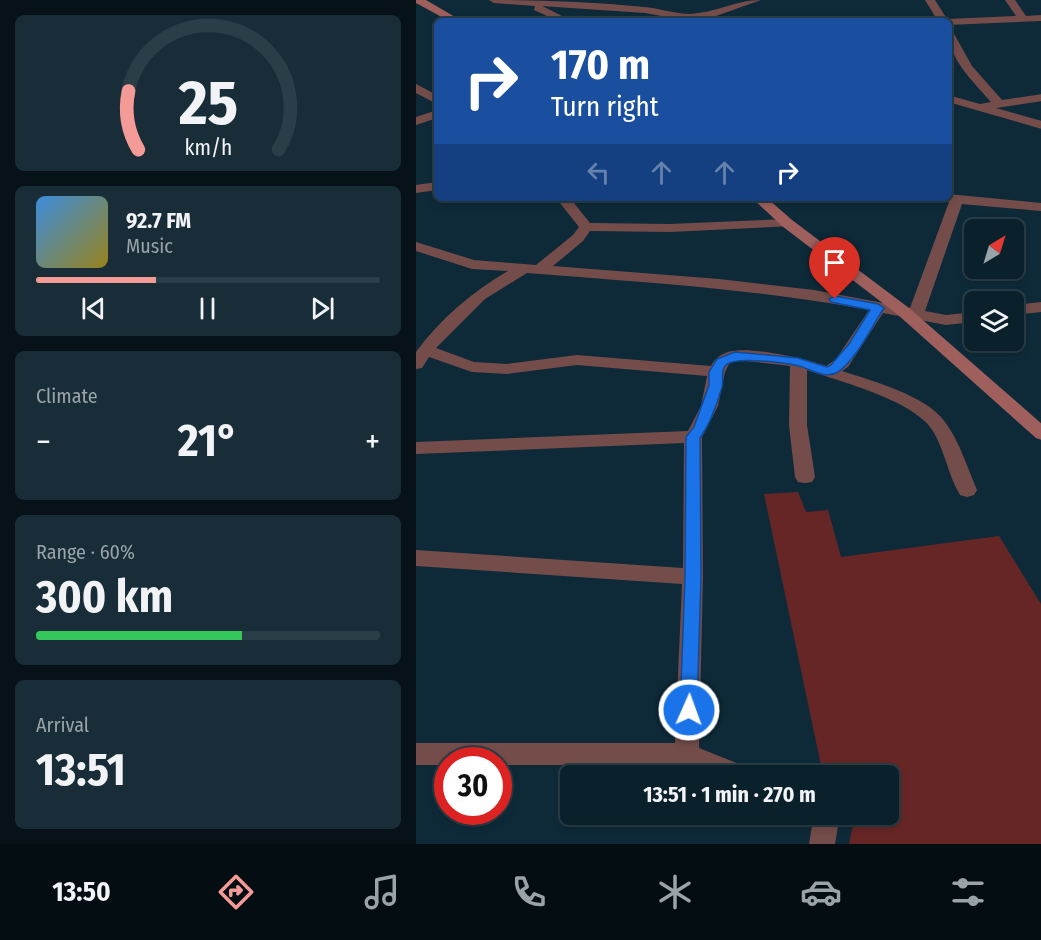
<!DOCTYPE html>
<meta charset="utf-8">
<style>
:root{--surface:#0a202b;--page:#182d37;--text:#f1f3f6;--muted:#99a3a9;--line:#2a3e47;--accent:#f59b97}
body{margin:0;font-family:"Fira Sans Condensed",sans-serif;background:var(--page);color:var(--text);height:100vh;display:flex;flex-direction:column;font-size:22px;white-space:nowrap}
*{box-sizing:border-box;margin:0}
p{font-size:20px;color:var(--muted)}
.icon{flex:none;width:33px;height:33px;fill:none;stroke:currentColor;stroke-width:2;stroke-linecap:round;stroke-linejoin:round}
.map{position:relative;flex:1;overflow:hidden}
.details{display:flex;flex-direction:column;gap:15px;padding:15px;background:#061218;width:416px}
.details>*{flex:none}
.top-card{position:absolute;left:18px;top:18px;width:518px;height:183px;border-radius:9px;box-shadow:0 3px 9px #0003,0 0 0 2px var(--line);background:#1a4fa0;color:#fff;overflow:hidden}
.needle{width:39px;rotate:38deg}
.fabs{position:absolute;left:548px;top:219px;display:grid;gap:12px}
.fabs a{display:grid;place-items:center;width:60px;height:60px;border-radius:9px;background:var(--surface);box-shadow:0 3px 9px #0003,0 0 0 2px var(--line);font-size:30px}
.speed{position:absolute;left:18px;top:747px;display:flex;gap:12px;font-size:30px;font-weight:700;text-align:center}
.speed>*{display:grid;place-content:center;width:78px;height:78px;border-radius:50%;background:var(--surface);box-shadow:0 3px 9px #0003,0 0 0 2px var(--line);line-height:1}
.speed .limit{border:9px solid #d22;background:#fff;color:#111}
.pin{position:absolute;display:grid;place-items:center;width:51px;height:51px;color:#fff;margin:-62px -26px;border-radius:50% 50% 50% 0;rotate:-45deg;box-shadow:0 0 6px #0007}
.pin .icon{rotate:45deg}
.me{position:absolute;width:66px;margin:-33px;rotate:2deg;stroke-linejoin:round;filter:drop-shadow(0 0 4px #0008)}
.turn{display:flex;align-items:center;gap:21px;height:126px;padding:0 18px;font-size:27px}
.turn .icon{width:78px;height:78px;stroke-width:2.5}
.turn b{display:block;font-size:42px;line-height:51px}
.lanes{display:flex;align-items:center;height:57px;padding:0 18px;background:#0003;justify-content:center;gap:30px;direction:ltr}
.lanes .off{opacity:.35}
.big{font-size:45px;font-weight:700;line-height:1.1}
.details .widget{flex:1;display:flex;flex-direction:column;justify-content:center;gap:9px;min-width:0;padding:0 21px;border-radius:9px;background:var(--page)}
.details .dial{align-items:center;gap:0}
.dial svg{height:156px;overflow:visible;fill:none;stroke:var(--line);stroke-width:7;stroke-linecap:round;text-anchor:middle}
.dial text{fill:var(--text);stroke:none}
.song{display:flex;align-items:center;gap:18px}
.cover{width:72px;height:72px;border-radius:9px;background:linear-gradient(135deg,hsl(210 70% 55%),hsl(50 70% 35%))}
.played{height:6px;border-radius:3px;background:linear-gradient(90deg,var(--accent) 35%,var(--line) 35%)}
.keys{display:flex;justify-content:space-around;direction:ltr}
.heat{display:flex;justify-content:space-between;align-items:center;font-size:33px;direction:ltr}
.charge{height:9px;border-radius:4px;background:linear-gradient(90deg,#34c759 60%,var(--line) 0)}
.trip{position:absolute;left:144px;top:765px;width:339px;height:60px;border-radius:9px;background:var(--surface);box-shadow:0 3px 9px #0003,0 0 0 2px var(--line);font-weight:700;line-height:60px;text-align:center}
.tabs{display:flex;height:96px;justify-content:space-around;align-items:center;background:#040d11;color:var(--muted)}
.tabs .icon{width:42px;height:42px}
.tabs .active{color:var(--accent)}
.tabs b{font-size:27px;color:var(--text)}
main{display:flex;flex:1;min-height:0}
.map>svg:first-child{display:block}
.green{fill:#672626}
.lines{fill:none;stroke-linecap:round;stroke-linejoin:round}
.street{fill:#744d4a;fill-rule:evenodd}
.secondary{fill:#9f605d;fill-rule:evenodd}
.route{fill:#1a73e8;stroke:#114b97;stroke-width:1.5}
</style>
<main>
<section class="details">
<div class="widget dial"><svg viewBox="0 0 100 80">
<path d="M14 69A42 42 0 1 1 86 69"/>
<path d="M14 69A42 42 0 0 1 9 39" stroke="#f59b97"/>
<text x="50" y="56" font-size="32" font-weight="700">25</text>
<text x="50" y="72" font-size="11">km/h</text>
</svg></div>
<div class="widget">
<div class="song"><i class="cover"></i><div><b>92.7 FM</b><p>Music</p></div></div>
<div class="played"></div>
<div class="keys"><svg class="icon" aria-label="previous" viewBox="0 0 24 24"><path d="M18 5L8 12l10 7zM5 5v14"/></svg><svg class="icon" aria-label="pause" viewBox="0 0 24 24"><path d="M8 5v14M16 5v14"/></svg><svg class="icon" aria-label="next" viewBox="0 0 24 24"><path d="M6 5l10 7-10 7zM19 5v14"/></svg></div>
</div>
<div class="widget"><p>Climate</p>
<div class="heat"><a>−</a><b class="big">21°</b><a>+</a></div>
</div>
<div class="widget"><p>Range · 60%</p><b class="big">300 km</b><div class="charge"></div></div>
<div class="widget"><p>Arrival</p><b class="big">13:51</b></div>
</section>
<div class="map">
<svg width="626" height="844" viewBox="0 0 626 844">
<rect width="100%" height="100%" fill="#0e2a39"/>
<path class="green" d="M 382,492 L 390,512 L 412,510 L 425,557 L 583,536 L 625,604 L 625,844 L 433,844 L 439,815 L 472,814 L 472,776 L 407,775 L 348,494 Z"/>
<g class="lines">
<g class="street">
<path d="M 73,0 C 125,0 177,2 228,7 C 243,8 259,14 274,14 C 298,13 320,0 345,0 L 300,16 L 287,18 L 290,21 L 273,21 L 229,13 L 126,6 L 156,21 L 142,21 L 118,10 L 119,6 L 78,3 Z"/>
<path d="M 509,0 L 519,0 L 531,19 L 600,16 L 589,0 L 599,0 L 610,16 L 626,15 L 626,21 L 532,25 L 532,21 L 522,21 Z"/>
<path d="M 532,29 L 537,32 L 556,66 L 586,100 L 626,94 L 626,101 L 580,108 L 626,121 L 626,129 L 532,102 L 532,95 L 564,104 L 575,102 C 556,80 532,59 532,29 Z"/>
<path d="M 0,84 L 21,95 L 21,104 L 0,93 Z"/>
<path d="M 21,110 L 21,118 L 0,125 L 0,117 Z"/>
<path d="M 21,182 L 21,190 L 0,193 L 0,185 Z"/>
<path d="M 532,194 L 626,203 L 626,211 L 546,204 L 509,311 L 530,315 L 558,312 L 558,322 L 530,325 L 467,313 L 432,367 L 426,371 C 456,381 510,395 529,422 C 544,442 551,467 561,490 L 558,495 L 551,497 L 544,495 C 532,475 529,451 517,431 C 498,400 425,382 391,370 L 391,425 L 399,477 L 396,482 L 389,483 L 382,482 L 379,477 L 373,425 L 374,366 L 321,360 L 313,364 L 309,372 L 302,406 L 286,437 L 287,577 L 283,748 L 333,768 L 336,776 L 296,776 L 270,765 L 82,765 L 82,760 L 32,760 L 32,765 L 0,765 L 0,743 L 259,743 L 266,584 L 0,566 L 0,550 L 267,568 L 268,443 L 0,454 L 0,442 L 272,431 L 285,406 L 291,376 L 161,365 L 91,374 L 56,372 L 13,357 L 6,368 L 0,369 L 0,352 C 25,318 56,292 92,271 L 56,269 L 0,251 L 0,242 L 58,260 L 120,265 L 157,235 L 163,227 L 140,198 L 154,198 L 174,223 L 254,224 L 371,219 L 376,220 L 378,223 L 376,226 L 254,232 L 174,231 L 167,241 L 137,266 L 303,279 L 398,290 L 494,308 L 533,202 L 524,201 L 522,198 L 532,198 ZM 111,273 C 225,282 340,289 453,310 L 420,359 L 410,366 C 390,359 338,347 317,351 C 307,352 299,358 295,366 L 161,355 L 91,364 L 58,362 L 20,348 L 69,299 Z"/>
<path d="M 626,302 L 626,312 L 597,315 L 597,305 Z"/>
<path d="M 393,814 L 419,814 L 422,826 L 419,844 L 393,844 L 396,826 Z"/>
</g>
<g class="secondary">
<path d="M 0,0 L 10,0 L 46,21 L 33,21 L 0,3 Z"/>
<path d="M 336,198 L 351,198 L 376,220 L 493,308 L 626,424 L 626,440 L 620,438 L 481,314 L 366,226 Z"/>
</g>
</g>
<path class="route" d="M 419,296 L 462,304 L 468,308 C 456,326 440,360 422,372 C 409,380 395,369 383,366 C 370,363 319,356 310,365 C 304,371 308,379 306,387 C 301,404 294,424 284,438 L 285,577 L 281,710 L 279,715 L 273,717 L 266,715 L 264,710 L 269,577 L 270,437 L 278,427 L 293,385 L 293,372 L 301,359 L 319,352 L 382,358 L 411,367 L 415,365 L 433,344 L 454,310 L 415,302 L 413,299 Z"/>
</svg>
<div class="fabs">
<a><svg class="needle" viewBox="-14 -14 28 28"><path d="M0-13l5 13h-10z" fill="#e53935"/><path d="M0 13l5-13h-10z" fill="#99a3a9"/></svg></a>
<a><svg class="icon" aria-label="layers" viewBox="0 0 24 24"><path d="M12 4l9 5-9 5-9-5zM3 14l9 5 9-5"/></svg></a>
</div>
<div class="speed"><div class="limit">30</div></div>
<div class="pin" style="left:419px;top:299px;background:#d93025"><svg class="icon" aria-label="arrive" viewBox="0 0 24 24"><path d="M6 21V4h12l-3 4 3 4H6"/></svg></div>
<svg class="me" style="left:273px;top:710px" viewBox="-20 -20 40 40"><circle r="17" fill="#1a73e8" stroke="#fff" stroke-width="3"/><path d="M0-11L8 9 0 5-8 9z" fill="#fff"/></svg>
<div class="trip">13:51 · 1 min · 270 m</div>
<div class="top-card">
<div class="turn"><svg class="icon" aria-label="right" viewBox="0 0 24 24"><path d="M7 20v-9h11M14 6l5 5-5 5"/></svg><div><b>170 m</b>Turn right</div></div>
<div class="lanes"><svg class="icon off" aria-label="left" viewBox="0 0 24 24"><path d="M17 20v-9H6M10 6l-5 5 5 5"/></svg><svg class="icon off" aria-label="ahead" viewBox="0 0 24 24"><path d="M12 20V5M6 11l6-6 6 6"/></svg><svg class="icon off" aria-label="ahead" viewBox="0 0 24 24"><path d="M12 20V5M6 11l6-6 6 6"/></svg><svg class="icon" aria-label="right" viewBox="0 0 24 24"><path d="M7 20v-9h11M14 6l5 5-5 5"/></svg></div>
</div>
</div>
</main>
<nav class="tabs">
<b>13:50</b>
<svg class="icon active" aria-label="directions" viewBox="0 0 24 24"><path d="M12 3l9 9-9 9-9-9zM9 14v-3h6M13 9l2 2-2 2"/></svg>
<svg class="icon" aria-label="music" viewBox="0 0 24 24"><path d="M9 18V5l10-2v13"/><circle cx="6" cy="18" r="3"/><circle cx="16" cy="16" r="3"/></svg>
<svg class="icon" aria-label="phone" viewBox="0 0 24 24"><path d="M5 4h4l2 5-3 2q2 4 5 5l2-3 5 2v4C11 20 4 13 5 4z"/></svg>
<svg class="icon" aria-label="climate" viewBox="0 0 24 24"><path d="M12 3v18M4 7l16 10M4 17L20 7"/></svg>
<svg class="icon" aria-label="car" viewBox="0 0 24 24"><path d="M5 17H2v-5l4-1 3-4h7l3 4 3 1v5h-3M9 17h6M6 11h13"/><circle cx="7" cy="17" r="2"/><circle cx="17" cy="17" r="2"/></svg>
<svg class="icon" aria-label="filters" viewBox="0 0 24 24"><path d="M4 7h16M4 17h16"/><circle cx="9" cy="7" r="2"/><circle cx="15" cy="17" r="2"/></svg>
</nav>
